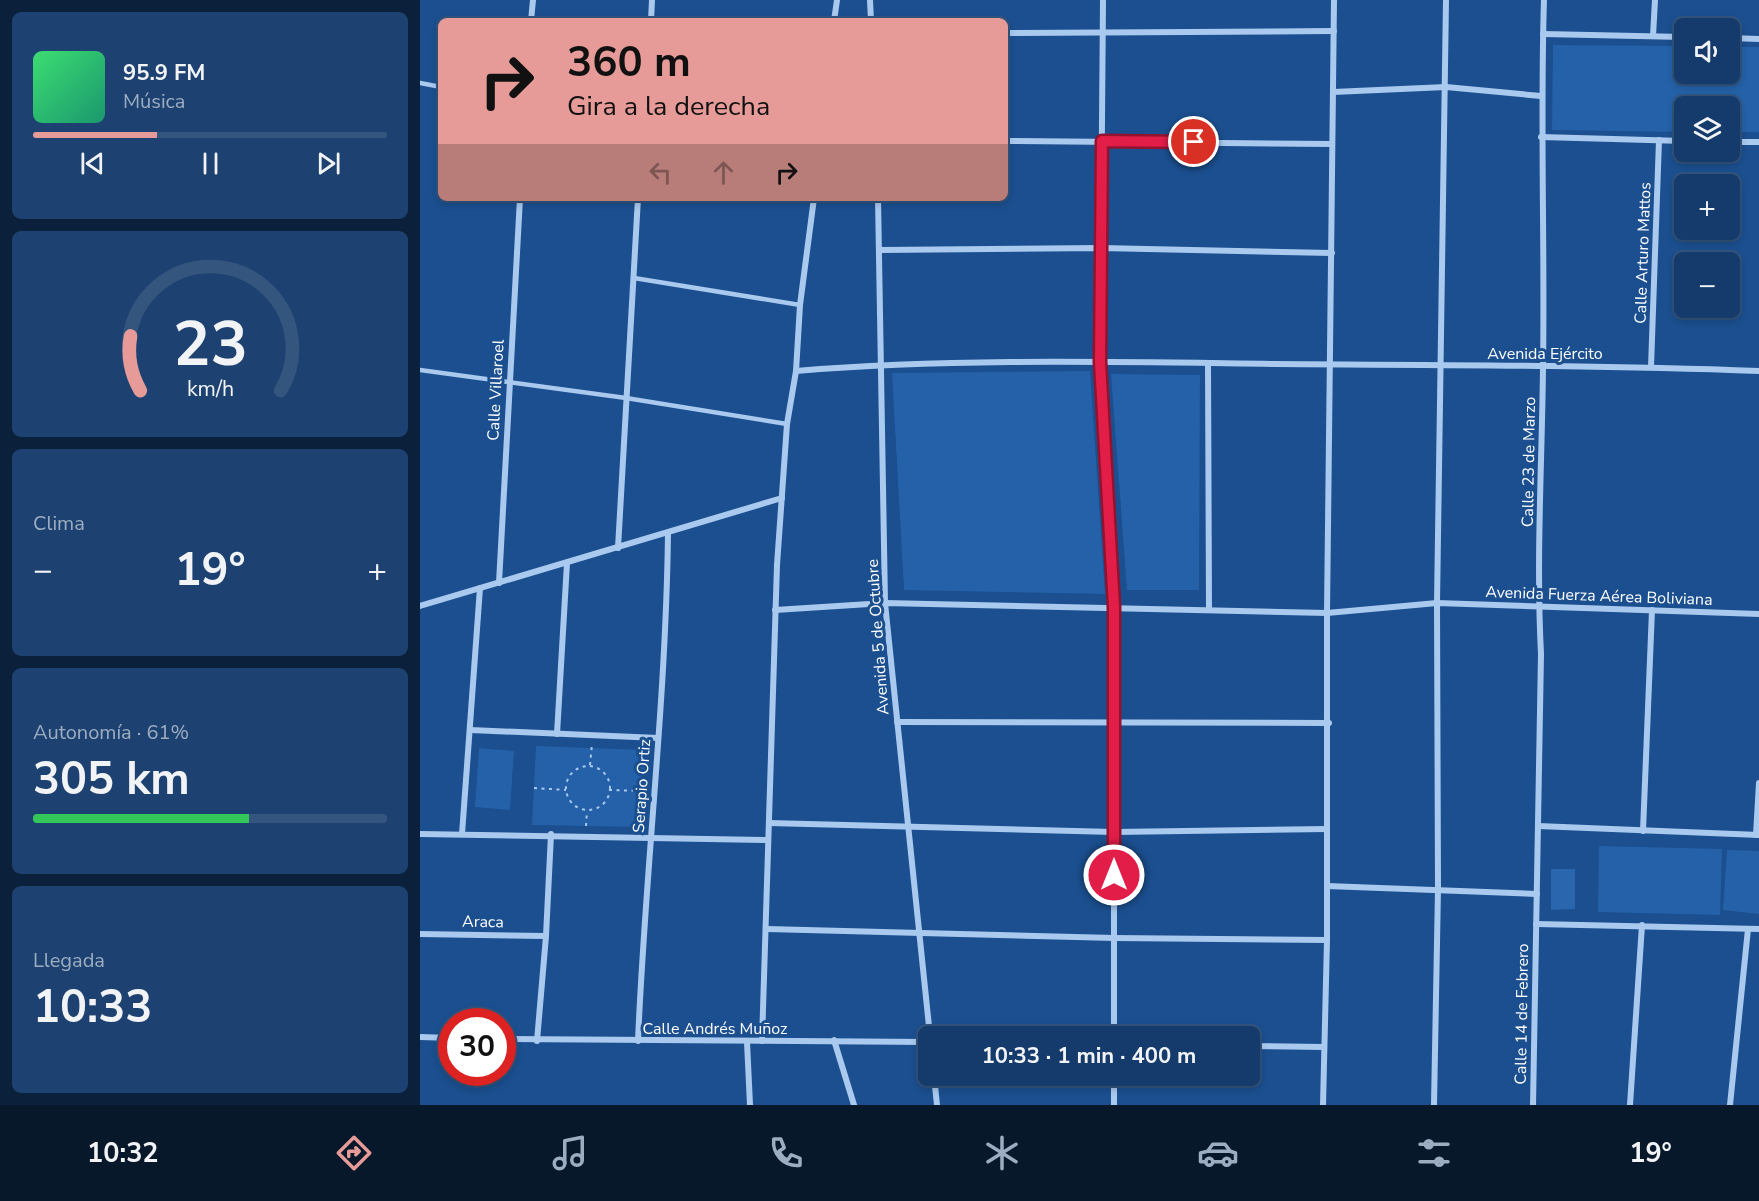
<!DOCTYPE html>
<html lang="es">
<meta charset="utf-8">
<style>
:root{--surface:#143b6b;--page:#1d4271;--text:#f1f3f6;--muted:#9dadc1;--line:#33557e;--accent:#e69b98}
body{margin:0;font-family:"Nunito Sans",sans-serif;background:var(--page);color:var(--text);height:100vh;display:flex;flex-direction:column;font-size:22px;white-space:nowrap}
*{box-sizing:border-box;margin:0}
p{font-size:20px;color:var(--muted)}
.icon{flex:none;width:33px;height:33px;fill:none;stroke:currentColor;stroke-width:2;stroke-linecap:round;stroke-linejoin:round}
.map{position:relative;flex:1;overflow:hidden}
.drawer{display:flex;flex-direction:column;gap:12px;padding:12px;background:#0b203b;width:420px}
.drawer>*{flex:none}
.guide{position:absolute;left:18px;top:18px;width:570px;height:183px;border-radius:9px;box-shadow:0 3px 9px #0003,0 0 0 2px var(--line);background:#e69b98;color:#111;overflow:hidden}
.tools{position:absolute;left:1254px;top:18px;display:grid;gap:12px}
.tools a{display:grid;place-items:center;width:66px;height:66px;border-radius:9px;background:var(--surface);box-shadow:0 3px 9px #0003,0 0 0 2px var(--line);font-size:30px}
.speed{position:absolute;left:18px;top:1008px;display:flex;gap:12px;font-size:30px;font-weight:700;text-align:center}
.speed>*{display:grid;place-content:center;width:78px;height:78px;border-radius:50%;background:var(--surface);box-shadow:0 3px 9px #0003,0 0 0 2px var(--line);line-height:1}
.speed .limit{border:9px solid #d22;background:#fff;color:#111}
.pin{position:absolute;display:grid;place-items:center;width:51px;height:51px;color:#fff;margin:-26px;border:3px solid #fff;border-radius:50%;box-shadow:0 2px 6px #0007}
.me{position:absolute;width:66px;margin:-33px;rotate:0deg;stroke-linejoin:round;filter:drop-shadow(0 0 4px #0008)}
.turn{display:flex;align-items:center;gap:21px;height:126px;padding:0 30px;font-size:27px}
.turn .icon{width:78px;height:78px;stroke-width:2.5}
.turn b{display:block;font-size:42px;line-height:51px}
.lanes{display:flex;align-items:center;height:57px;padding:0 30px;background:#0003;justify-content:center;gap:30px;direction:ltr}
.lanes .off{opacity:.35}
.big{font-size:45px;font-weight:700;line-height:1.1}
.drawer .widget{flex:1;display:flex;flex-direction:column;justify-content:center;gap:9px;min-width:0;padding:0 21px;border-radius:9px;background:var(--page)}
.drawer .dial{align-items:center;gap:0}
.dial svg{height:156px;overflow:visible;fill:none;stroke:var(--line);stroke-width:7;stroke-linecap:round;text-anchor:middle}
.dial text{fill:var(--text);stroke:none}
.song{display:flex;align-items:center;gap:18px}
.cover{width:72px;height:72px;border-radius:9px;background:linear-gradient(135deg,hsl(140 70% 55%),hsl(160 70% 35%))}
.played{height:6px;border-radius:3px;background:linear-gradient(90deg,var(--accent) 35%,var(--line) 35%)}
.keys{display:flex;justify-content:space-around;direction:ltr}
.heat{display:flex;justify-content:space-between;align-items:center;font-size:33px;direction:ltr}
.charge{height:9px;border-radius:4px;background:linear-gradient(90deg,#34c759 61%,var(--line) 0)}
.trip{position:absolute;left:498px;top:1026px;width:342px;height:60px;border-radius:9px;background:var(--surface);box-shadow:0 3px 9px #0003,0 0 0 2px var(--line);font-weight:700;line-height:60px;text-align:center}
.tabs{display:flex;height:96px;justify-content:space-around;align-items:center;background:#08182b;color:var(--muted)}
.tabs .icon{width:42px;height:42px}
.tabs .current{color:var(--accent)}
.tabs b{font-size:27px;color:var(--text)}
main{display:flex;flex:1;min-height:0}
.map>svg:first-child{display:block}
.green{fill:#2461a8}
.building{fill:#2a66ad}
.lines{fill:none;stroke-linecap:round;stroke-linejoin:round}
.path{stroke:#a9c9ee;stroke-width:2;stroke-dasharray:3 4.5;stroke-linecap:butt}
.service{stroke:#a9c9ee;stroke-width:4.5}
.minor{stroke:#a9c9ee;stroke-width:6}
.route-casing{stroke:#92132f;stroke-width:15}
.route{stroke:#e11d48;stroke-width:10}
.labels{text-anchor:middle;stroke-width:6;stroke-linejoin:round;paint-order:stroke}
.street-label{font-size:16px;fill:#fff;stroke:#1b4f8f}
</style>
<main>
<section class="drawer">
<div class="widget">
<div class="song"><i class="cover"></i><div><b>95.9 FM</b><p>Música</p></div></div>
<div class="played"></div>
<div class="keys"><svg class="icon" aria-label="previous" viewBox="0 0 24 24"><path d="M18 5L8 12l10 7zM5 5v14"/></svg><svg class="icon" aria-label="pause" viewBox="0 0 24 24"><path d="M8 5v14M16 5v14"/></svg><svg class="icon" aria-label="next" viewBox="0 0 24 24"><path d="M6 5l10 7-10 7zM19 5v14"/></svg></div>
</div>
<div class="widget dial"><svg viewBox="0 0 100 80">
<path d="M14 69A42 42 0 1 1 86 69"/>
<path d="M14 69A42 42 0 0 1 9 41" stroke="#e69b98"/>
<text x="50" y="56" font-size="32" font-weight="700">23</text>
<text x="50" y="72" font-size="11">km/h</text>
</svg></div>
<div class="widget"><p>Clima</p>
<div class="heat"><a>−</a><b class="big">19°</b><a>+</a></div>
</div>
<div class="widget"><p>Autonomía · 61%</p><b class="big">305 km</b><div class="charge"></div></div>
<div class="widget"><p>Llegada</p><b class="big">10:33</b></div>
</section>
<div class="map">
<svg width="1339" height="1105" viewBox="0 0 1339 1105">
<rect width="100%" height="100%" fill="#1b4f8f"/>
<g class="green">
<path d="M 1133,45 L 1264,46 L 1264,74 L 1310,74 L 1310,47 L 1339,47 L 1339,132 L 1310,132 L 1310,106 L 1264,106 L 1264,132 L 1132,130 Z"/>
<path d="M 670,371 L 685,594 L 484,590 L 472,373 Z"/>
<path d="M 691,374 L 780,375 L 779,590 L 707,590 Z"/>
<path d="M 116,746 L 225,750 L 220,827 L 112,825 Z"/>
<path d="M 59,748 L 94,751 L 90,810 L 55,807 Z"/>
<path d="M 1179,846 L 1302,849 L 1300,915 L 1178,912 Z"/>
<path d="M 1307,850 L 1339,851 L 1339,914 L 1303,910 Z"/>
</g>
<path class="building" d="M 1131,869 L 1155,869 L 1155,909 L 1131,910 Z"/>
<g class="lines">
<g class="path">
<path d="M 170,765 L 172,744"/>
<circle cx="168" cy="788" r="22"/>
<path d="M 114,788 L 146,790"/>
<path d="M 189,790 L 225,791"/>
<path d="M 166,826 L 167,811"/>
</g>
<g class="service">
<path d="M 0,83 L 21,87"/>
<path d="M 214,278 L 380,305"/>
<path d="M 0,370 L 206,398 L 367,424"/>
</g>
<g class="minor">
<path d="M 450,0 L 451,21"/>
<path d="M 683,0 L 680,362 L 694,607 L 694,1036"/>
<path d="M 111,21 L 113,0"/>
<path d="M 231,21 L 232,0"/>
<path d="M 414,21 L 417,0"/>
<path d="M 585,33 L 914,31"/>
<path d="M 1123,34 L 1264,37"/>
<path d="M 1233,36 L 1235,0"/>
<path d="M 1310,38 L 1339,39"/>
<path d="M 913,92 L 1026,87 L 1121,96"/>
<path d="M 1121,137 L 1264,141"/>
<path d="M 585,141 L 912,144"/>
<path d="M 1310,142 L 1339,142"/>
<path d="M 458,198 L 465,603 L 510,1036"/>
<path d="M 460,250 L 681,248 L 912,253"/>
<path d="M 788,363 L 789,609"/>
<path d="M 1231,367 L 1239,140"/>
<path d="M 376,371 C 535,358 695,362 855,364 C 1016,365 1178,365 1339,371"/>
<path d="M 198,548 L 218,198"/>
<path d="M 79,583 L 100,198"/>
<path d="M 0,606 L 362,498"/>
<path d="M 355,610 L 465,603 L 907,613 L 1017,603 L 1339,614"/>
<path d="M 477,722 L 909,723"/>
<path d="M 50,730 L 238,738"/>
<path d="M 137,734 L 147,563"/>
<path d="M 349,823 L 694,832 L 907,829"/>
<path d="M 1118,826 L 1339,835"/>
<path d="M 1223,831 L 1232,610"/>
<path d="M 0,834 L 348,840"/>
<path d="M 42,834 L 60,588"/>
<path d="M 1336,835 L 1339,783"/>
<path d="M 907,886 L 1117,894"/>
<path d="M 1116,924 L 1339,929"/>
<path d="M 347,929 L 694,938 L 907,940"/>
<path d="M 0,934 L 126,936"/>
<path d="M 0,1037 L 32,1038"/>
<path d="M 82,1039 L 508,1042"/>
<path d="M 414,1040 L 434,1105"/>
<path d="M 117,1041 L 126,936 L 131,834"/>
<path d="M 218,1041 C 225,872 246,703 248,533"/>
<path d="M 342,1041 L 357,565 L 367,424 L 376,371 L 380,305 L 394,198"/>
<path d="M 327,1042 L 330,1105"/>
<path d="M 830,1046 L 904,1047"/>
<path d="M 514,1076 L 517,1105"/>
<path d="M 694,1076 L 694,1105"/>
<path d="M 903,1105 L 907,940 L 907,613 L 914,0"/>
<path d="M 1014,1105 L 1018,889 L 1017,603 L 1026,0"/>
<path d="M 1113,1105 L 1121,654 C 1116,559 1122,463 1123,368 C 1125,245 1120,123 1124,0"/>
<path d="M 1210,1105 L 1222,925"/>
<path d="M 1310,1105 L 1328,929"/>
</g>
</g>
<g class="lines">
<defs>
<path id="route" d="M 694,875 L 694,607 L 680,362 L 682,141 L 774,142"/>
</defs>
<use href="#route" class="route-casing"/>
<use href="#route" class="route"/>
</g>
<g class="labels">
<g class="street-label">
<text transform="translate(1222 253) rotate(-88)" y="6">Calle Arturo Mattos</text>
<text x="1125" y="359">Avenida Ejército</text>
<text transform="translate(75 390) rotate(-87)" y="6">Calle Villaroel</text>
<text transform="translate(1108 462) rotate(-89)" y="6">Calle 23 de Marzo</text>
<text transform="translate(1179 595) rotate(2)" y="6">Avenida Fuerza Aérea Boliviana</text>
<text transform="translate(457 637) rotate(-94)" y="6">Avenida 5 de Octubre</text>
<text transform="translate(221 786) rotate(-86)" y="6">Serapio Ortiz</text>
<text transform="translate(63 921) rotate(1)" y="6">Araca</text>
<text transform="translate(1101 1014) rotate(-89)" y="6">Calle 14 de Febrero</text>
<text x="295" y="1034">Calle Andrés Muñoz</text>
</g>
</g>
</svg>
<div class="tools">
<a><svg class="icon" aria-label="sound" viewBox="0 0 24 24"><path d="M4 9h4l5-4v14l-5-4H4zM17 9q2 3 0 6"/></svg></a>
<a><svg class="icon" aria-label="layers" viewBox="0 0 24 24"><path d="M12 4l9 5-9 5-9-5zM3 14l9 5 9-5"/></svg></a>
<a>+</a>
<a>−</a>
</div>
<div class="speed"><div class="limit">30</div></div>
<div class="pin" style="left:774px;top:142px;background:#d93025"><svg class="icon" aria-label="arrive" viewBox="0 0 24 24"><path d="M6 21V4h12l-3 4 3 4H6"/></svg></div>
<svg class="me" style="left:694px;top:875px" viewBox="-20 -20 40 40"><circle r="17" fill="#e11d48" stroke="#fff" stroke-width="3"/><path d="M0-11L8 9 0 5-8 9z" fill="#fff"/></svg>
<div class="trip">10:33 · 1 min · 400 m</div>
<div class="guide">
<div class="turn"><svg class="icon" aria-label="right" viewBox="0 0 24 24"><path d="M7 20v-9h11M14 6l5 5-5 5"/></svg><div><b>360 m</b>Gira a la derecha</div></div>
<div class="lanes"><svg class="icon off" aria-label="left" viewBox="0 0 24 24"><path d="M17 20v-9H6M10 6l-5 5 5 5"/></svg><svg class="icon off" aria-label="ahead" viewBox="0 0 24 24"><path d="M12 20V5M6 11l6-6 6 6"/></svg><svg class="icon" aria-label="right" viewBox="0 0 24 24"><path d="M7 20v-9h11M14 6l5 5-5 5"/></svg></div>
</div>
</div>
</main>
<nav class="tabs">
<b>10:32</b>
<svg class="icon current" aria-label="directions" viewBox="0 0 24 24"><path d="M12 3l9 9-9 9-9-9zM9 14v-3h6M13 9l2 2-2 2"/></svg>
<svg class="icon" aria-label="music" viewBox="0 0 24 24"><path d="M9 18V5l10-2v13"/><circle cx="6" cy="18" r="3"/><circle cx="16" cy="16" r="3"/></svg>
<svg class="icon" aria-label="phone" viewBox="0 0 24 24"><path d="M5 4h4l2 5-3 2q2 4 5 5l2-3 5 2v4C11 20 4 13 5 4z"/></svg>
<svg class="icon" aria-label="climate" viewBox="0 0 24 24"><path d="M12 3v18M4 7l16 10M4 17L20 7"/></svg>
<svg class="icon" aria-label="car" viewBox="0 0 24 24"><path d="M5 17H2v-5l4-1 3-4h7l3 4 3 1v5h-3M9 17h6M6 11h13"/><circle cx="7" cy="17" r="2"/><circle cx="17" cy="17" r="2"/></svg>
<svg class="icon" aria-label="filters" viewBox="0 0 24 24"><path d="M4 7h16M4 17h16"/><circle cx="9" cy="7" r="2"/><circle cx="15" cy="17" r="2"/></svg>
<b>19°</b>
</nav>
